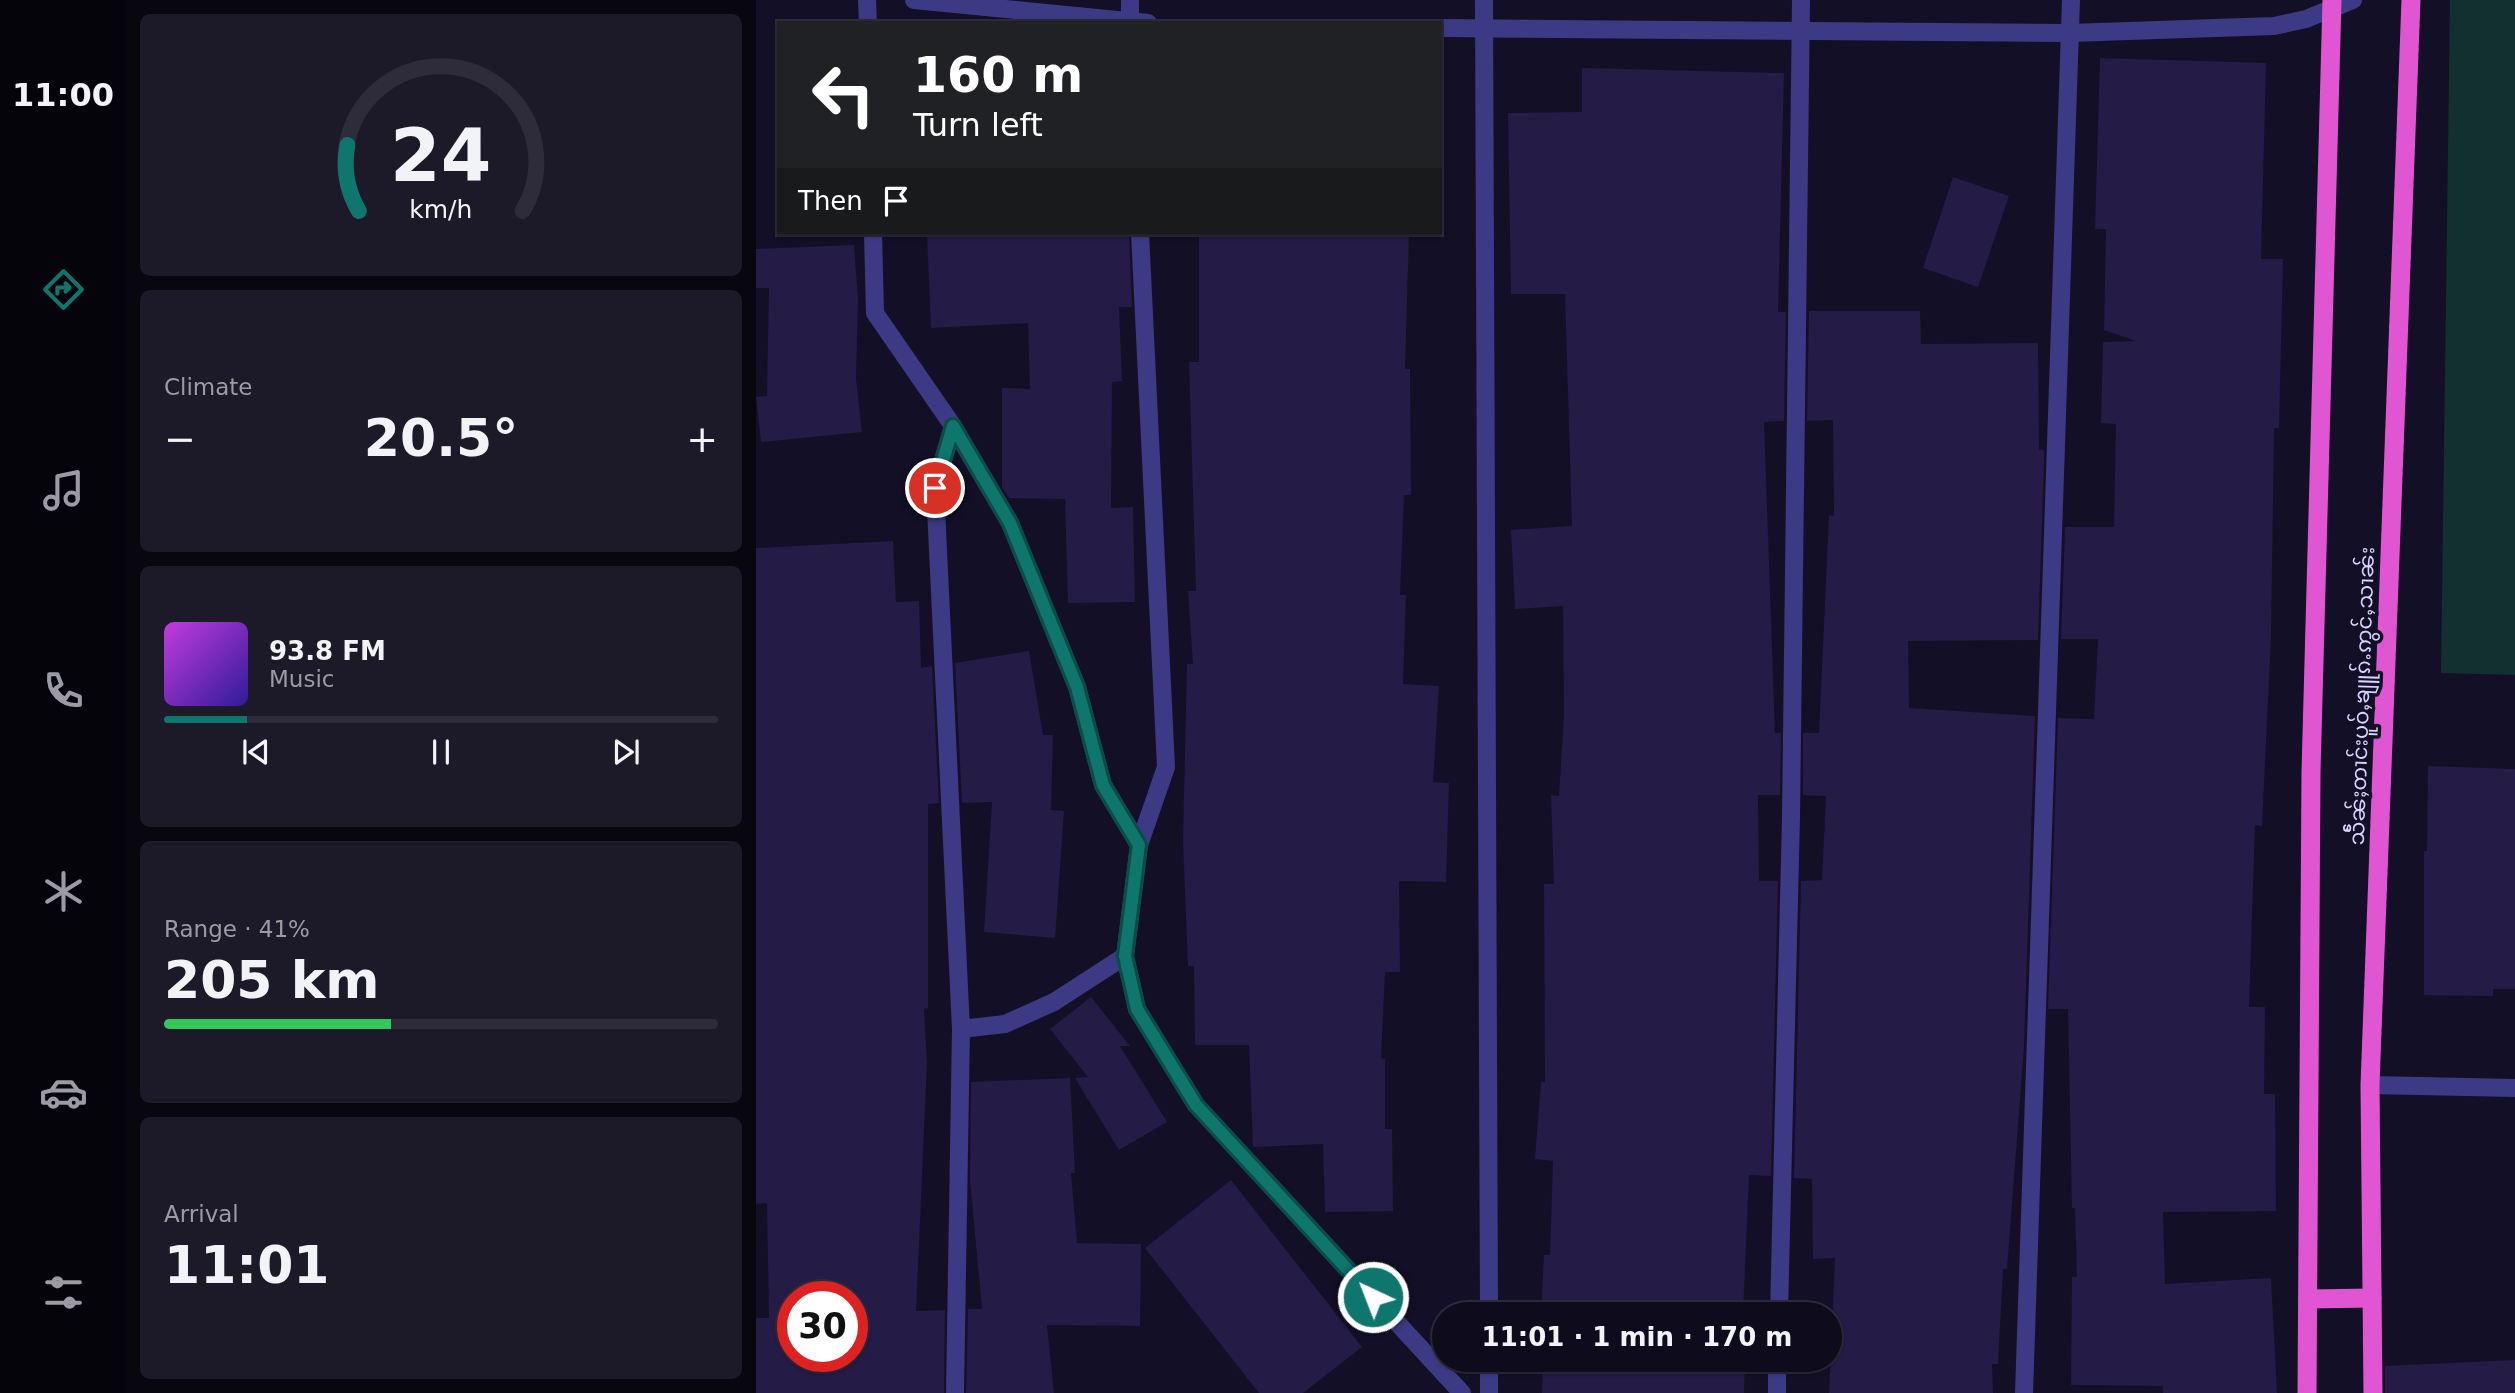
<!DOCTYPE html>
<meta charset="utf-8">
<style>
:root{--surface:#0e0b1c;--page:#1c1929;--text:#f1f3f6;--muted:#9b9ba3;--line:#2e2b3b;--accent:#0f766e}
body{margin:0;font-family:"DejaVu Sans","Noto Sans Myanmar",sans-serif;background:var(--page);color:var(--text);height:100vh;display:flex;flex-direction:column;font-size:26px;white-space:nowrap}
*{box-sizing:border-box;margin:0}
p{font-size:23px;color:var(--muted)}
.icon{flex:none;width:38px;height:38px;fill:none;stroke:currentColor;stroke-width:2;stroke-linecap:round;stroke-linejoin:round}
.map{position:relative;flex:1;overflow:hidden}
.drawer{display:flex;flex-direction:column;gap:14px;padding:14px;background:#08060f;width:630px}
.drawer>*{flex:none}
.hud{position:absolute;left:21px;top:21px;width:665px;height:214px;border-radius:0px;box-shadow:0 2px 5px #0004,0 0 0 2px var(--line);background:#202124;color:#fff;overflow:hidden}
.speed{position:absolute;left:21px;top:1281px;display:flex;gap:14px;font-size:35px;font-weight:700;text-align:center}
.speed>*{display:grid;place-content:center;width:91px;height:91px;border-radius:50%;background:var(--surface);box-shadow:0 2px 5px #0004,0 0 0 2px var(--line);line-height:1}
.speed .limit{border:10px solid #d22;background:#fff;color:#111}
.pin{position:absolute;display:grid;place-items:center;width:60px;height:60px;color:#fff;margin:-30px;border:4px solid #fff;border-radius:50%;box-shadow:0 2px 7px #0007}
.me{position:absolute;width:77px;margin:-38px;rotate:317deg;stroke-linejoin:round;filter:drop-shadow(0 0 5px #0008)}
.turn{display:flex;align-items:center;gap:24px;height:147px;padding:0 21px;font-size:32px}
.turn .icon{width:91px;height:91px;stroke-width:2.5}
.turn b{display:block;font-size:49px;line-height:60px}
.then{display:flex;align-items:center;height:66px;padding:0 21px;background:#0003;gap:14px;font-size:26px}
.big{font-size:52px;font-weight:600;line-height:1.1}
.drawer .widget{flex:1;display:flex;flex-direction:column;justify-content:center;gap:10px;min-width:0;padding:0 24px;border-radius:10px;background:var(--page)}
.drawer .dial{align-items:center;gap:0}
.dial svg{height:182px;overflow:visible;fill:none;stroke:var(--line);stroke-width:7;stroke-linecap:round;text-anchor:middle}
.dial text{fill:var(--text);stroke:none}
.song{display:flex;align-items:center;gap:21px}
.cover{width:84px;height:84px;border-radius:10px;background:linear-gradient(135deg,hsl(290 70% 55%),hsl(250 70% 35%))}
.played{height:7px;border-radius:4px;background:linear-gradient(90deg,var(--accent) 15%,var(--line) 15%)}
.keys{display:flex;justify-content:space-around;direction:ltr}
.heat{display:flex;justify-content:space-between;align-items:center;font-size:38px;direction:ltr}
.charge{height:10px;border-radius:5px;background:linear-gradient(90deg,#34c759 41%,var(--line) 0)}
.trip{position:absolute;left:676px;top:1302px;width:410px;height:70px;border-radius:35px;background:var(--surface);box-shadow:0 2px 5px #0004,0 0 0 2px var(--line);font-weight:600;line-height:70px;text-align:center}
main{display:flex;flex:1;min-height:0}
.tab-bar{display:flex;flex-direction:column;width:126px;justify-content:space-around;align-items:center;background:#06040b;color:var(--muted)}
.tab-bar .icon{width:49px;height:49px}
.tab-bar .current{color:var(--accent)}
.tab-bar b{font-size:32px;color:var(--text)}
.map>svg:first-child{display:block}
.green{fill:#12302f}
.building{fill:#241b47;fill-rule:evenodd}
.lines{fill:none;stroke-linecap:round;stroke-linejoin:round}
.minor{stroke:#3d3a85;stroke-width:18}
.trunk{stroke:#e055d1;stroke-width:19}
.route-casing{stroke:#0a4d48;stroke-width:18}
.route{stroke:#0f766e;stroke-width:12}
.labels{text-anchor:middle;stroke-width:7;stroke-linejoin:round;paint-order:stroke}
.street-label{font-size:21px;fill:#d9d4ff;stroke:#130f26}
</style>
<main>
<nav class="tab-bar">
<b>11:00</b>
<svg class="icon current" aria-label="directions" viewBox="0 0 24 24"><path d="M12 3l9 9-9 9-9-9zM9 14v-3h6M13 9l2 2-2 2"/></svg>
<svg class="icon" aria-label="music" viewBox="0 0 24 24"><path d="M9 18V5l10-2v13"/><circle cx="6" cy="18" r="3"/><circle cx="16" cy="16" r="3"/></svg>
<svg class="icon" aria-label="phone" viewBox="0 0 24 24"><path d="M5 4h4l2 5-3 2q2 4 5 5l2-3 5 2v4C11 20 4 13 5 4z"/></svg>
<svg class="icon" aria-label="climate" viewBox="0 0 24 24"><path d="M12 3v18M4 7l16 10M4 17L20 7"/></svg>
<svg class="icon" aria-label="car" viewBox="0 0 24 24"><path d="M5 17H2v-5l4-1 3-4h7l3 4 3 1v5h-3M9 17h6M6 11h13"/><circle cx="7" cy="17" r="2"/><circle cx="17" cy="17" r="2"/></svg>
<svg class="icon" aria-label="filters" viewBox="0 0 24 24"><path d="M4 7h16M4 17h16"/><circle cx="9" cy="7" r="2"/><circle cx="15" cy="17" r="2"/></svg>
</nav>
<section class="drawer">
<div class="widget dial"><svg viewBox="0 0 100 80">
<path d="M14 69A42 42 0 1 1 86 69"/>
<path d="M14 69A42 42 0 0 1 9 40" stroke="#0f766e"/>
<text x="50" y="56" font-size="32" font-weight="700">24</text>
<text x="50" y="72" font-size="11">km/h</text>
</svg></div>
<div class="widget"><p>Climate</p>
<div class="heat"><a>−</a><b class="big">20.5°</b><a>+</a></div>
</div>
<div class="widget">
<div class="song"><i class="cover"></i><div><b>93.8 FM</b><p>Music</p></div></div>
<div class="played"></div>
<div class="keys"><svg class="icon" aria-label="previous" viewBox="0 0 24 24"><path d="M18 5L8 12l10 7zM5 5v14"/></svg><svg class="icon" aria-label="pause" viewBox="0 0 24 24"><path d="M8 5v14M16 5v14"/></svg><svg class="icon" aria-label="next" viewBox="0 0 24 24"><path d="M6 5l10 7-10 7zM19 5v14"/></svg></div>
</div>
<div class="widget"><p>Range · 41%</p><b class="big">205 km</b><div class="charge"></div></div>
<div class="widget"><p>Arrival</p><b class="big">11:01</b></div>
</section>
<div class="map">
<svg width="1759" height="1393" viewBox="0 0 1759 1393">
<rect width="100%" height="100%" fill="#130f26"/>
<path class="green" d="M 1694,0 L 1759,0 L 1759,675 L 1685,673 Z"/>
<g class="building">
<path d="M 1344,58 L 1510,63 L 1505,259 L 1527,259 L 1523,428 L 1518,428 L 1515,638 L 1506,826 L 1499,825 L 1493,1007 L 1509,1007 L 1508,1094 L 1519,1094 L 1520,1211 L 1407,1212 L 1409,1284 L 1515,1278 L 1521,1393 L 1407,1393 L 1407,1386 L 1315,1385 L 1316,1277 L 1321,1277 L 1319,1208 L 1316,1208 L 1312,1009 L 1292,1009 L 1302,718 L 1338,719 L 1342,639 L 1305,639 L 1309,527 L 1358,527 L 1360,424 L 1345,423 L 1347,342 L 1380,341 L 1348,330 L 1350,229 L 1339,229 Z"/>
<path d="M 826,68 L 1028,73 L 1022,312 L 1030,312 L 1028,421 L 1008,422 L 1019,733 L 1025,733 L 1024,795 L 1002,795 L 1003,881 L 1022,881 L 1015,1176 L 993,1175 L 987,1314 L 785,1314 L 788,1255 L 794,1255 L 797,1161 L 779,1159 L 785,1082 L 789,1082 L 788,884 L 798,884 L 795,795 L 803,796 L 808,715 L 807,606 L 759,609 L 755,530 L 816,526 L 809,294 L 755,294 L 752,113 L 826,112 Z"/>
<path d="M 1197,177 L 1253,196 L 1222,287 L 1167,268 Z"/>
<path d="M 171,233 L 373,233 L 376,307 L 363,307 L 366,381 L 356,382 L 355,508 L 377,507 L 379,602 L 312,603 L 309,499 L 253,498 L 246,487 L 246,388 L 274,389 L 272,323 L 175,328 Z"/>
<path d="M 443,233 L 653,233 L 649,369 L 654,369 L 655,495 L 648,495 L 644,595 L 650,595 L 647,684 L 683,686 L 677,782 L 693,783 L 690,882 L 643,881 L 644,972 L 629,972 L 625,1058 L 629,1059 L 629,1129 L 636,1129 L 637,1211 L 569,1212 L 567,1144 L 497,1147 L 493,1045 L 439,1045 L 438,966 L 432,966 L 427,841 L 431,664 L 437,664 L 432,591 L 440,591 L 433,362 L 443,362 Z"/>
<path d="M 98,245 L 102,299 L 100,378 L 106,432 L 5,442 L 0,397 L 11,396 L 13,288 L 0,288 L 0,249 Z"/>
<path d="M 1053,311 L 1164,311 L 1165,344 L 1282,343 L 1283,450 L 1288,450 L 1288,463 L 1282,640 L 1152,641 L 1153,708 L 1279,716 L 1268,1046 L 1251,1269 L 1247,1269 L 1242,1364 L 1236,1364 L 1237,1393 L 1073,1393 L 1079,1258 L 1057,1259 L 1056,1179 L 1038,1178 L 1045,881 L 1066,880 L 1070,796 L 1047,795 L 1047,733 L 1063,733 L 1073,515 L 1078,516 L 1077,420 L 1051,421 Z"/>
<path d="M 137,541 L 140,602 L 163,601 L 165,668 L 176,666 L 183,803 L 172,804 L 172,1008 L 168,1009 L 171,1063 L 160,1311 L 189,1310 L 188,1393 L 0,1393 L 0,1318 L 13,1318 L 11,1203 L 0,1204 L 0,548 ZM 37,1297 L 96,1297 L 96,1356 L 37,1356 Z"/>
<path d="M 273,651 L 287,735 L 297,735 L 295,810 L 308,811 L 299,938 L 228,932 L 236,802 L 206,803 L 199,663 Z"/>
<path d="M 1672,766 L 1759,769 L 1759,989 L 1737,989 L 1737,996 L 1668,995 L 1668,851 L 1671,851 Z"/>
<path d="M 335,997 L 374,1046 L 364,1046 L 411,1122 L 363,1150 L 319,1078 L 332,1077 L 294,1029 Z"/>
<path d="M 314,1078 L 319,1173 L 315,1173 L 321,1243 L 385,1244 L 384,1326 L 291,1325 L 298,1393 L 210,1393 L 212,1309 L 226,1309 L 214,1180 L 215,1082 Z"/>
<path d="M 475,1180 L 606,1347 L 547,1393 L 503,1393 L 389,1248 Z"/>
<path d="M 787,1360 L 989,1360 L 988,1393 L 786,1393 Z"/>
<path d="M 1759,1360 L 1759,1393 L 1629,1393 L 1629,1366 Z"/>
</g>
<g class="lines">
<g class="minor">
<path d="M 111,0 L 112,23"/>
<path d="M 158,0 L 392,23"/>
<path d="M 728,0 L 733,1314"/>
<path d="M 374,23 L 374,0"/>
<path d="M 684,28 L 1314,33 L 1518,26 L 1550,19 L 1597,0"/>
<path d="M 117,233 L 119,313 L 197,426 L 254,523 L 321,687 L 347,785 L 383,845 L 369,956 L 381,1009 L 440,1105 L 706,1393"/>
<path d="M 197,426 L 179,488 L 205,1029 L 199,1393"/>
<path d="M 383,845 L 410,767 L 384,233"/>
<path d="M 205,1029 L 249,1024 L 298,1002 L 369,956"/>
<path d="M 1614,1085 L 1759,1088"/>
<path d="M 1023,1314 L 1035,817 L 1045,0"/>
<path d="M 733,1360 L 733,1393"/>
<path d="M 1021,1393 L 1021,1360"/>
<path d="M 1268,1393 L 1315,0"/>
</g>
<g class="trunk">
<path d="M 1552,1299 L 1616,1298"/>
<path d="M 1551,1393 L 1555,772 L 1576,0"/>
<path d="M 1617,1393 L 1614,1085 L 1655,0"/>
</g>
</g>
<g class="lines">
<defs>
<path id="route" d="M 179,488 L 197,426 L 254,523 L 321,687 L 347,785 L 383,845 L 369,956 L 381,1009 L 440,1105 L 617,1297"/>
</defs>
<use href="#route" class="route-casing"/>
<use href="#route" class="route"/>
</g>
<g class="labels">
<g class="street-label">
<text transform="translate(1606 696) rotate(-88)" y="7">သဵႅၼ်ႈတၢင်းပူဝ်ႇၶျူၵ်ႉဢွင်ႇသၢၼ်း</text>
</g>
</g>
</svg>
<div class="speed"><div class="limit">30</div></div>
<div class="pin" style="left:179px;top:488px;background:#d93025"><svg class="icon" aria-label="arrive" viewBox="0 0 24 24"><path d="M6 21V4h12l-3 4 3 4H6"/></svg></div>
<svg class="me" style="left:617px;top:1297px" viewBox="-20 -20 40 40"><circle r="17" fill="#0f766e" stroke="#fff" stroke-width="3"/><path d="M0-11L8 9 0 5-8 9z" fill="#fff"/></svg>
<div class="trip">11:01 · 1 min · 170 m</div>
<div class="hud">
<div class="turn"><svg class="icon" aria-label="left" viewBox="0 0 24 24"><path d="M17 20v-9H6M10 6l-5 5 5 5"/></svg><div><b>160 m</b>Turn left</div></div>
<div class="then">Then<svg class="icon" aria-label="arrive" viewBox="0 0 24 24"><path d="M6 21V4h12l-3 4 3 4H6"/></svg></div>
</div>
</div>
</main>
